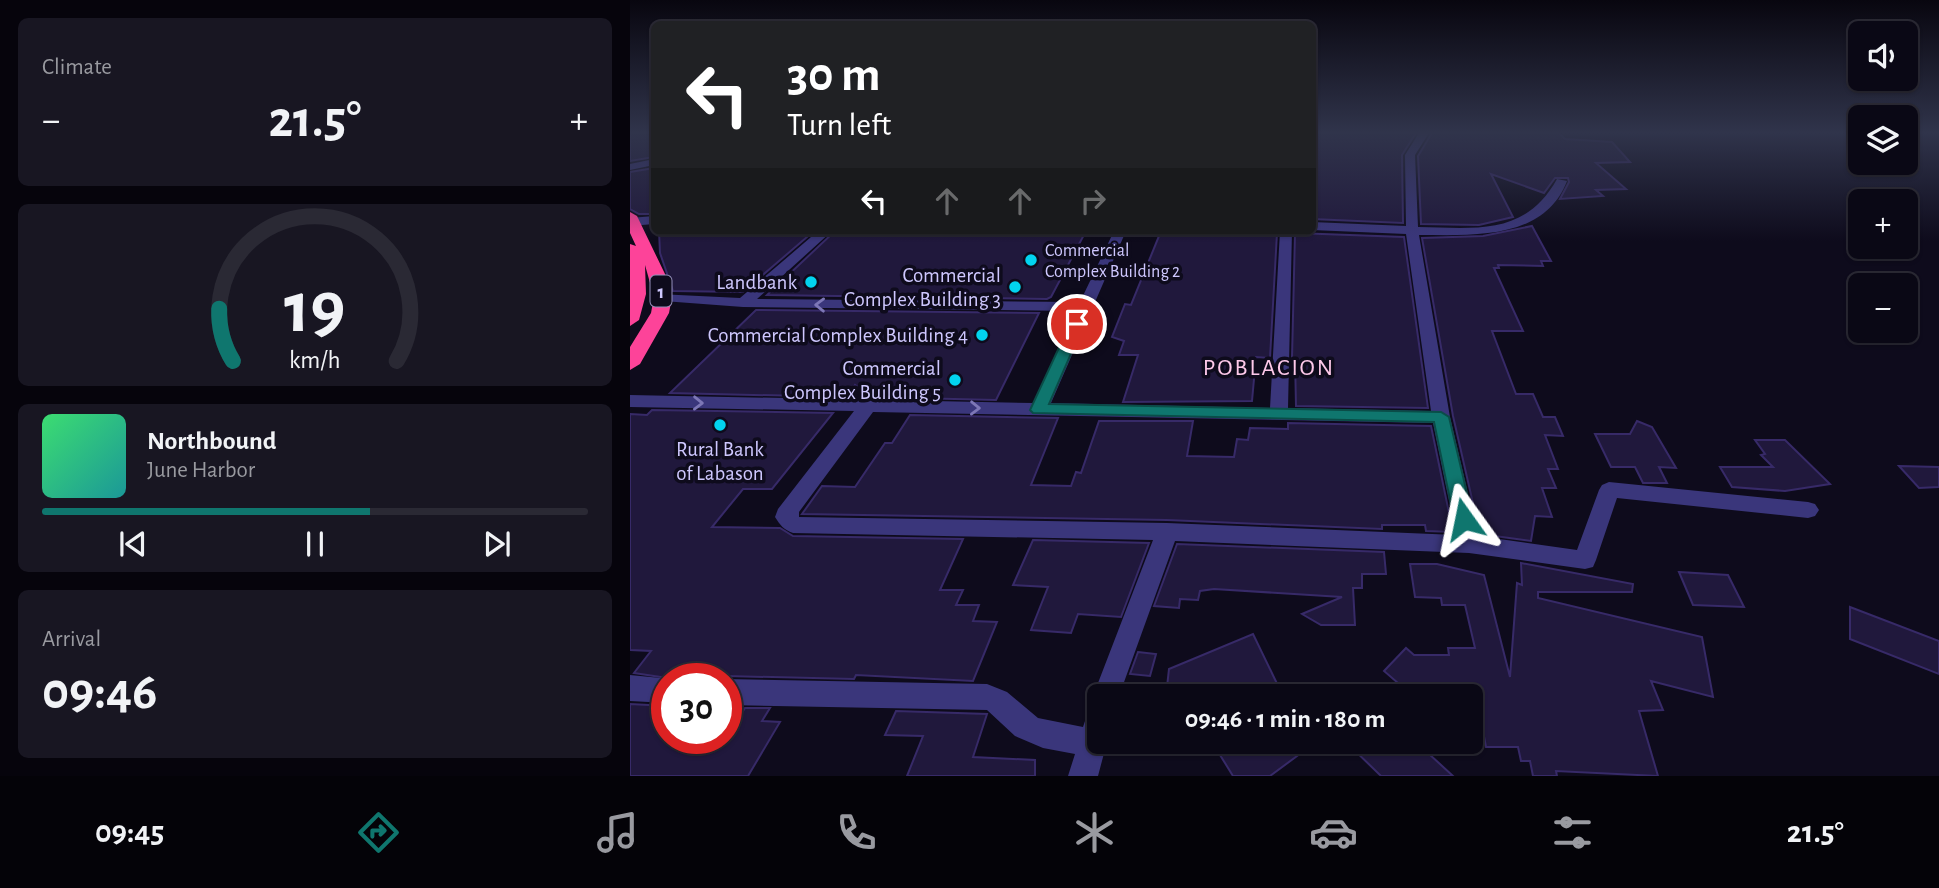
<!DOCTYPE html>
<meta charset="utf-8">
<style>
:root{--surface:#0a0815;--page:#181622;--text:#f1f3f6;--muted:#999aa0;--line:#2a2934;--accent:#0f766e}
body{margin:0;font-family:"Alegreya Sans",sans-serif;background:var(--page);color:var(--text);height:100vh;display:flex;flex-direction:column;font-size:26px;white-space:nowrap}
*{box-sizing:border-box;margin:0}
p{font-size:23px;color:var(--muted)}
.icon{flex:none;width:38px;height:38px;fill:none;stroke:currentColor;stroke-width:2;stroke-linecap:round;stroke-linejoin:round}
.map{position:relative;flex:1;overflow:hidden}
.side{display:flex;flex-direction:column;gap:18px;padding:18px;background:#06040c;width:630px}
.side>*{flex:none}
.banner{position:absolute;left:21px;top:21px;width:665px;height:214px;border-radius:10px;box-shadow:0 2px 5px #0004,0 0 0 2px var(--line);background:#202124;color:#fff;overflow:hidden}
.controls{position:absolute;left:1218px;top:21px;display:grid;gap:14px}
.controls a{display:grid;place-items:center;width:70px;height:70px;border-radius:10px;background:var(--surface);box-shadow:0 2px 5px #0004,0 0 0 2px var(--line);font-size:35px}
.speed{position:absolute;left:21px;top:663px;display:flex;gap:14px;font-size:35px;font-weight:700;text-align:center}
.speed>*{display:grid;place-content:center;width:91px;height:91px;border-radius:50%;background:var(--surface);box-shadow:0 2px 5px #0004,0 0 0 2px var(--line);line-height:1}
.speed .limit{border:10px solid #d22;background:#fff;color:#111}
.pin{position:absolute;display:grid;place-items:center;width:60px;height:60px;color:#fff;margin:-30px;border:4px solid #fff;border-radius:50%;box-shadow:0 2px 7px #0007}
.me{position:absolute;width:77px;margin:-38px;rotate:348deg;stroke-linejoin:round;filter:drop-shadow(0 0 5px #0008)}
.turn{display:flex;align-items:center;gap:24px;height:147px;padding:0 21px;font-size:32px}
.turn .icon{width:91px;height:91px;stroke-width:2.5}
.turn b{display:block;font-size:49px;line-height:60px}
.lanes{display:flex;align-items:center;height:66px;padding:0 21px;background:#0003;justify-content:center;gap:35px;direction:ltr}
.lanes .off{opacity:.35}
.big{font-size:52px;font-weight:700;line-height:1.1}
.side .card{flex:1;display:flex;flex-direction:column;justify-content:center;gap:10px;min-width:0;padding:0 24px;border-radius:10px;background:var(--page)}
.side .dial{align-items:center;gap:0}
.dial svg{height:182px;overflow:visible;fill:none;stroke:var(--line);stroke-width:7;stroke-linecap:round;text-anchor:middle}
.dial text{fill:var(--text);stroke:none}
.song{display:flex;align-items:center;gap:21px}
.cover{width:84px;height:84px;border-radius:10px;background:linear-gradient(135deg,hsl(140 70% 55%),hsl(180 70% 35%))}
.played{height:7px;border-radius:4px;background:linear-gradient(90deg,var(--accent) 60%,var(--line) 60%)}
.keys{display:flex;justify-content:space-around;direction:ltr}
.heat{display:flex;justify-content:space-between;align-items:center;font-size:38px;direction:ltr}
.trip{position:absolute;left:457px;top:684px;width:396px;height:70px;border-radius:10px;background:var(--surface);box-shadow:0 2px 5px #0004,0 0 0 2px var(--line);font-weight:700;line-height:70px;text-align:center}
.menu{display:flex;height:112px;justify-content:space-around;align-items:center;background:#040308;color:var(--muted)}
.menu .icon{width:49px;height:49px}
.menu .current{color:var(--accent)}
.menu b{font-size:32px;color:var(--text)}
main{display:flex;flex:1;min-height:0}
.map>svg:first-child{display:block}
.building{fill:#20183c;stroke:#372a68;stroke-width:2}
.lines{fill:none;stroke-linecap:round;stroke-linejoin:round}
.minor{fill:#3a367b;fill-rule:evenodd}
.highway{fill:#fd4399;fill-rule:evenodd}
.oneway{stroke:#7d77b6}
.route{fill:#0f766e;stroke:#0a4d48;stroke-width:2}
.poi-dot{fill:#02d3ef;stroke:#0e0b1c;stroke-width:2.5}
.labels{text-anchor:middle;stroke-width:7;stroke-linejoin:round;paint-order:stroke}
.far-poi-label{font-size:18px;fill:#cec7fe;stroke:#0e0b1c;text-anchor:start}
.shield{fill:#0e0b1c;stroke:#948fba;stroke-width:2}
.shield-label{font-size:19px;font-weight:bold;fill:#cec7fe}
.poi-label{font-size:21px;fill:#cec7fe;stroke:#0e0b1c;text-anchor:end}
.quarter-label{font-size:24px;letter-spacing:2px;fill:#fec9ea;stroke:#0e0b1c}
</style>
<main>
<section class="side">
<div class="card"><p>Climate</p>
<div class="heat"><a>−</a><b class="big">21.5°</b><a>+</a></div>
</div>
<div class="card dial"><svg viewBox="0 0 100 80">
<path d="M14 69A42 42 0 1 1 86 69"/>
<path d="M14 69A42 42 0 0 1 8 46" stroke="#0f766e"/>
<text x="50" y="56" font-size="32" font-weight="700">19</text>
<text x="50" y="72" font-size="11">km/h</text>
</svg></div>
<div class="card">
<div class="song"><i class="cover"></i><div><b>Northbound</b><p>June Harbor</p></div></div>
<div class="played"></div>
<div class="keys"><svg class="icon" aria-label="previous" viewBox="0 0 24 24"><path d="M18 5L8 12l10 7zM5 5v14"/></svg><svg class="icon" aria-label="pause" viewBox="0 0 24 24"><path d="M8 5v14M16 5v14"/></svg><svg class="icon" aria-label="next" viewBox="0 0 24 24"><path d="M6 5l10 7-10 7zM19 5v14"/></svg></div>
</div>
<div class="card"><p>Arrival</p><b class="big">09:46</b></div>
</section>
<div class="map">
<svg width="1309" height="776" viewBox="0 0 1309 776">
<rect width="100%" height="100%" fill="#0e0b1c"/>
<g class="building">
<path d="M 0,133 L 24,133 L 24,157 L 0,161 Z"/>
<path d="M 682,133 L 786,133 L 772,155 L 773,223 L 682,219 Z"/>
<path d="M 802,133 L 929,133 L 935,139 L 982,142 L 1000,162 L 966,163 L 996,189 L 966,190 L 973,196 L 930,199 L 939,182 L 938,178 L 925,178 L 914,193 L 861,174 L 883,217 L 849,225 L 791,224 L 788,156 Z"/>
<path d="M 24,168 L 24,214 L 9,214 L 0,209 L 0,172 Z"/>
<path d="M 902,226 L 921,261 L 911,261 L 913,266 L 868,265 L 869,268 L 864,268 L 893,331 L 862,331 L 886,394 L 903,394 L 913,417 L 925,417 L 933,436 L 915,435 L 928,469 L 918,469 L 926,488 L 912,488 L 922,517 L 905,516 L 901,541 L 850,534 L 823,416 L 792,238 L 853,236 Z"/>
<path d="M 29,231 L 184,231 L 113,292 L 43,291 L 30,253 Z"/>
<path d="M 205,231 L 456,231 L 421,297 L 417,299 L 137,295 Z"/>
<path d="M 531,231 L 647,233 L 640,358 L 626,357 L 622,401 L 493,402 L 508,355 L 489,355 L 494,341 L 482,337 L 495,304 L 501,305 Z"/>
<path d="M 665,233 L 774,237 L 798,408 L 666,406 L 665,358 L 662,358 Z"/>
<path d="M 126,310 L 409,313 L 366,400 L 241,397 L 225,385 L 216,397 L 40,393 Z"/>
<path d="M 22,410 L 203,413 L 142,489 L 113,489 L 82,527 L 150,528 L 163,536 L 333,539 L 310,590 L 333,590 L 326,605 L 349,605 L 343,621 L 367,622 L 343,681 L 226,675 L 224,679 L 96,676 L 93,679 L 44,679 L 4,673 L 21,651 L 0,650 L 0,414 L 17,415 Z"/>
<path d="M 280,415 L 428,418 L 401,485 L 441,486 L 446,472 L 451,473 L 469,421 L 563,421 L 557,456 L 604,457 L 607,439 L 618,440 L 620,428 L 658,429 L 658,423 L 801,426 L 823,532 L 796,531 L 795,525 L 752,525 L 752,529 L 537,520 L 172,514 L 192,486 L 225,487 L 255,443 L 262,443 Z"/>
<path d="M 1007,421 L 1022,427 L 1046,468 L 1029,467 L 1037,483 L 1013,483 L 1005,467 L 981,467 L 965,434 L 1000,434 Z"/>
<path d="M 1125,440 L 1155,440 L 1200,484 L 1155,491 L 1102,487 L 1090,467 L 1143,467 L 1131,455 L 1135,454 Z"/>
<path d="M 1269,466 L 1309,467 L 1309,487 L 1289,488 Z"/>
<path d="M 403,540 L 519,543 L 491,617 L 448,614 L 441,633 L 401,630 L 418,587 L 383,585 Z"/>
<path d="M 547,544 L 754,552 L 756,574 L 732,574 L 732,588 L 723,588 L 725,625 L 691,625 L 672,614 L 712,597 L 584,589 L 570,591 L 568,600 L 550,599 L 549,608 L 524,606 Z"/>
<path d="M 891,563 L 1003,584 L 1002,592 L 908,592 L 908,598 L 1072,637 L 1083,697 L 1021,681 L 1033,710 L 1009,711 L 1028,776 L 926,771 L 927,776 L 903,776 L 900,761 L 891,761 L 888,747 L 856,747 L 853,731 L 840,731 L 840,696 L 783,696 L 754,671 L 776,648 L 784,655 L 819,655 L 818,648 L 845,648 L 835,605 L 812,605 L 811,598 L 785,597 L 780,564 L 807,564 L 854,575 L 880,677 L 887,583 L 892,585 Z"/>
<path d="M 1049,572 L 1098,575 L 1114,607 L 1063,605 Z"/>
<path d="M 1220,607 L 1309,641 L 1309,674 L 1220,639 Z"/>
<path d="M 623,634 L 653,696 L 536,696 L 539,669 Z"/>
<path d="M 508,652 L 526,654 L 520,676 L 500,674 Z"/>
<path d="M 0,704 L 37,706 L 37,738 L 96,738 L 96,728 L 102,728 L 115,708 L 140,708 L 132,721 L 150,722 L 118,776 L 0,776 Z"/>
<path d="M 266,711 L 357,714 L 343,757 L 405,760 L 405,776 L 277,776 L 293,736 L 255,735 Z"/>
<path d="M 582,742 L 686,742 L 640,776 L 603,776 Z"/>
<path d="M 716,742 L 786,742 L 823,776 L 751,776 Z"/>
</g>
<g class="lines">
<g class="minor">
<path d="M 789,133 L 799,133 L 785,155 L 788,227 C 847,228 895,236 927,179 L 937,181 C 914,241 842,235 789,235 L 820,417 L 848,536 L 947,550 L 969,490 L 972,485 L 979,482 L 1178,502 L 1185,504 L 1189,510 L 1185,516 L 1178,518 L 987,498 L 966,560 L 963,567 L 955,569 L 839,553 L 545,541 L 489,696 L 469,696 L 469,742 L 477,742 L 468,776 L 438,776 L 445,754 L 413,748 L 385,736 L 357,710 L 96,705 L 96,679 L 357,684 L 377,692 L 408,718 L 453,727 L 459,709 L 468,706 L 463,696 L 523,540 L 163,533 C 154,530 150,525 145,517 L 148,509 L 224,411 L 0,407 L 0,395 L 403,403 L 446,311 L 113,307 L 33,301 L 26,297 L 28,294 L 110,298 L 188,231 L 202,231 L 127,299 L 450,302 L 484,231 L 496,231 L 421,403 L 640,408 L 650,231 L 662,231 L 658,408 L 801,411 L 776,234 L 682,230 L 682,222 L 776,226 L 775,155 ZM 243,412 L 803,423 L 826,535 L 537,523 L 169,517 L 169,512 Z"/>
<path d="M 24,159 L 24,165 L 0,170 L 0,164 Z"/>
<path d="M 24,216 L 24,224 L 0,226 L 0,218 Z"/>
<path d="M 0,675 L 41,679 L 37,679 L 37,703 L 0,701 Z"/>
</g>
<path class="highway" d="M 0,212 L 7,216 L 35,274 L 42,297 L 39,313 L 10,364 L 0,370 L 0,347 L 21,313 L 24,297 L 15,265 L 16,294 L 9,320 L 0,326 L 0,244 L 6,246 L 0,233 Z"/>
</g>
<defs><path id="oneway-chevron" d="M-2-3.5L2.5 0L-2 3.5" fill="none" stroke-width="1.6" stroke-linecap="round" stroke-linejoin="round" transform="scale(1.75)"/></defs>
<g class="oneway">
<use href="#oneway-chevron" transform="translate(190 305) rotate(-179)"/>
<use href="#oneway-chevron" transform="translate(68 403) rotate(1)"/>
<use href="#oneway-chevron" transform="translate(345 408) rotate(1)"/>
</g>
<linearGradient id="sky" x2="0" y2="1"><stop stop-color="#08060f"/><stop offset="0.55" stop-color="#30344b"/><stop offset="1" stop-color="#30344b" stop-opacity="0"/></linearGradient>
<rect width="1309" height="241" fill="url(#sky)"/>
<path class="route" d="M 447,320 L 454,324 L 419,404 L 811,412 L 819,417 L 843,519 L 840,524 L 827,524 L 824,519 L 804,422 L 403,413 L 400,410 L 440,324 Z"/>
<g class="poi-dot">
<circle cx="401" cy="260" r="7"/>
<circle cx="181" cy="282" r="7"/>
<circle cx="385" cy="287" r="7"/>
<circle cx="352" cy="335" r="7"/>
<circle cx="325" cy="380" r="7"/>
<circle cx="90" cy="425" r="7"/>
</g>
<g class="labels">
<g class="far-poi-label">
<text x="415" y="256">Commercial<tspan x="415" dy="21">Complex Building 2</tspan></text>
</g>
<rect class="shield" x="20.5" y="275.5" width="21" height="31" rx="5"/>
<g class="shield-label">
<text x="31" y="298">1</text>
</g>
<g class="poi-label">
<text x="371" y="282">Commercial<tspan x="371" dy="24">Complex Building 3</tspan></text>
<text x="167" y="289">Landbank</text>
<text x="338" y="342">Commercial Complex Building 4</text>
<text x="311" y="375">Commercial<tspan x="311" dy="24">Complex Building 5</tspan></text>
<text x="90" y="456" text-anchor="middle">Rural Bank<tspan x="90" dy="24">of Labason</tspan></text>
</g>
<g class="quarter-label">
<text x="639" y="375">POBLACION</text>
</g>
</g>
</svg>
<div class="controls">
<a><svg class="icon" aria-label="sound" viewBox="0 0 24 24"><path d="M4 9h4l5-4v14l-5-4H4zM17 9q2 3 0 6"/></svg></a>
<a><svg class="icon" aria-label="layers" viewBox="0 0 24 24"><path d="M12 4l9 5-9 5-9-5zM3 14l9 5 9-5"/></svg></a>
<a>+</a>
<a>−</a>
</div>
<div class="speed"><div class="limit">30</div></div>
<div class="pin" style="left:447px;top:324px;background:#d93025"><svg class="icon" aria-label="arrive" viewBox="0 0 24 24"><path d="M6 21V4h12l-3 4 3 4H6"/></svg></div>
<svg class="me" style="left:834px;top:519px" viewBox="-20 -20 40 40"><path d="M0-17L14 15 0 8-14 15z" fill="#0f766e" stroke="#fff" stroke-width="4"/></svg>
<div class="trip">09:46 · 1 min · 180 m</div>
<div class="banner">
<div class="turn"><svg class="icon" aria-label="left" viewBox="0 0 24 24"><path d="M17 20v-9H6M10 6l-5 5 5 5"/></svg><div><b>30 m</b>Turn left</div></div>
<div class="lanes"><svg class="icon" aria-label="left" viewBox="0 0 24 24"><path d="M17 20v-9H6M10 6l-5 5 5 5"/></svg><svg class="icon off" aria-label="ahead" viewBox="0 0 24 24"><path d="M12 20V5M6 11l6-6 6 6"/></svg><svg class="icon off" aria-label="ahead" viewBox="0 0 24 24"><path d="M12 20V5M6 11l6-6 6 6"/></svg><svg class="icon off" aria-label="right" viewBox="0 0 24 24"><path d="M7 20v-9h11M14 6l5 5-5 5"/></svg></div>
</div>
</div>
</main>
<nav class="menu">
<b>09:45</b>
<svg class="icon current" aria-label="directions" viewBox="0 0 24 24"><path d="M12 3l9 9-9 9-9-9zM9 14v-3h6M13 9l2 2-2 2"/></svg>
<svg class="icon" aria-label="music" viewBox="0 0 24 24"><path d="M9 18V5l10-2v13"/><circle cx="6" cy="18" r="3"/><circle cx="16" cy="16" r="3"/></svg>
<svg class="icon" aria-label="phone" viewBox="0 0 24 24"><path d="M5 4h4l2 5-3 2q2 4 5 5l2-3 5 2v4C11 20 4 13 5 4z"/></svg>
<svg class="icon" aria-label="climate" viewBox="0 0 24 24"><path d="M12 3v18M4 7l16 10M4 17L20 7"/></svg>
<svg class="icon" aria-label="car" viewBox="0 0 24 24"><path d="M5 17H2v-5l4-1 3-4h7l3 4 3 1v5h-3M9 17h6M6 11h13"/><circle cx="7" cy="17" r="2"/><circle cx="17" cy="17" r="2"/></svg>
<svg class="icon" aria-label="filters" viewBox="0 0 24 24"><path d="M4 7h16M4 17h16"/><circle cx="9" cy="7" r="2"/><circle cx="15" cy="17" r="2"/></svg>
<b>21.5°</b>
</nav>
